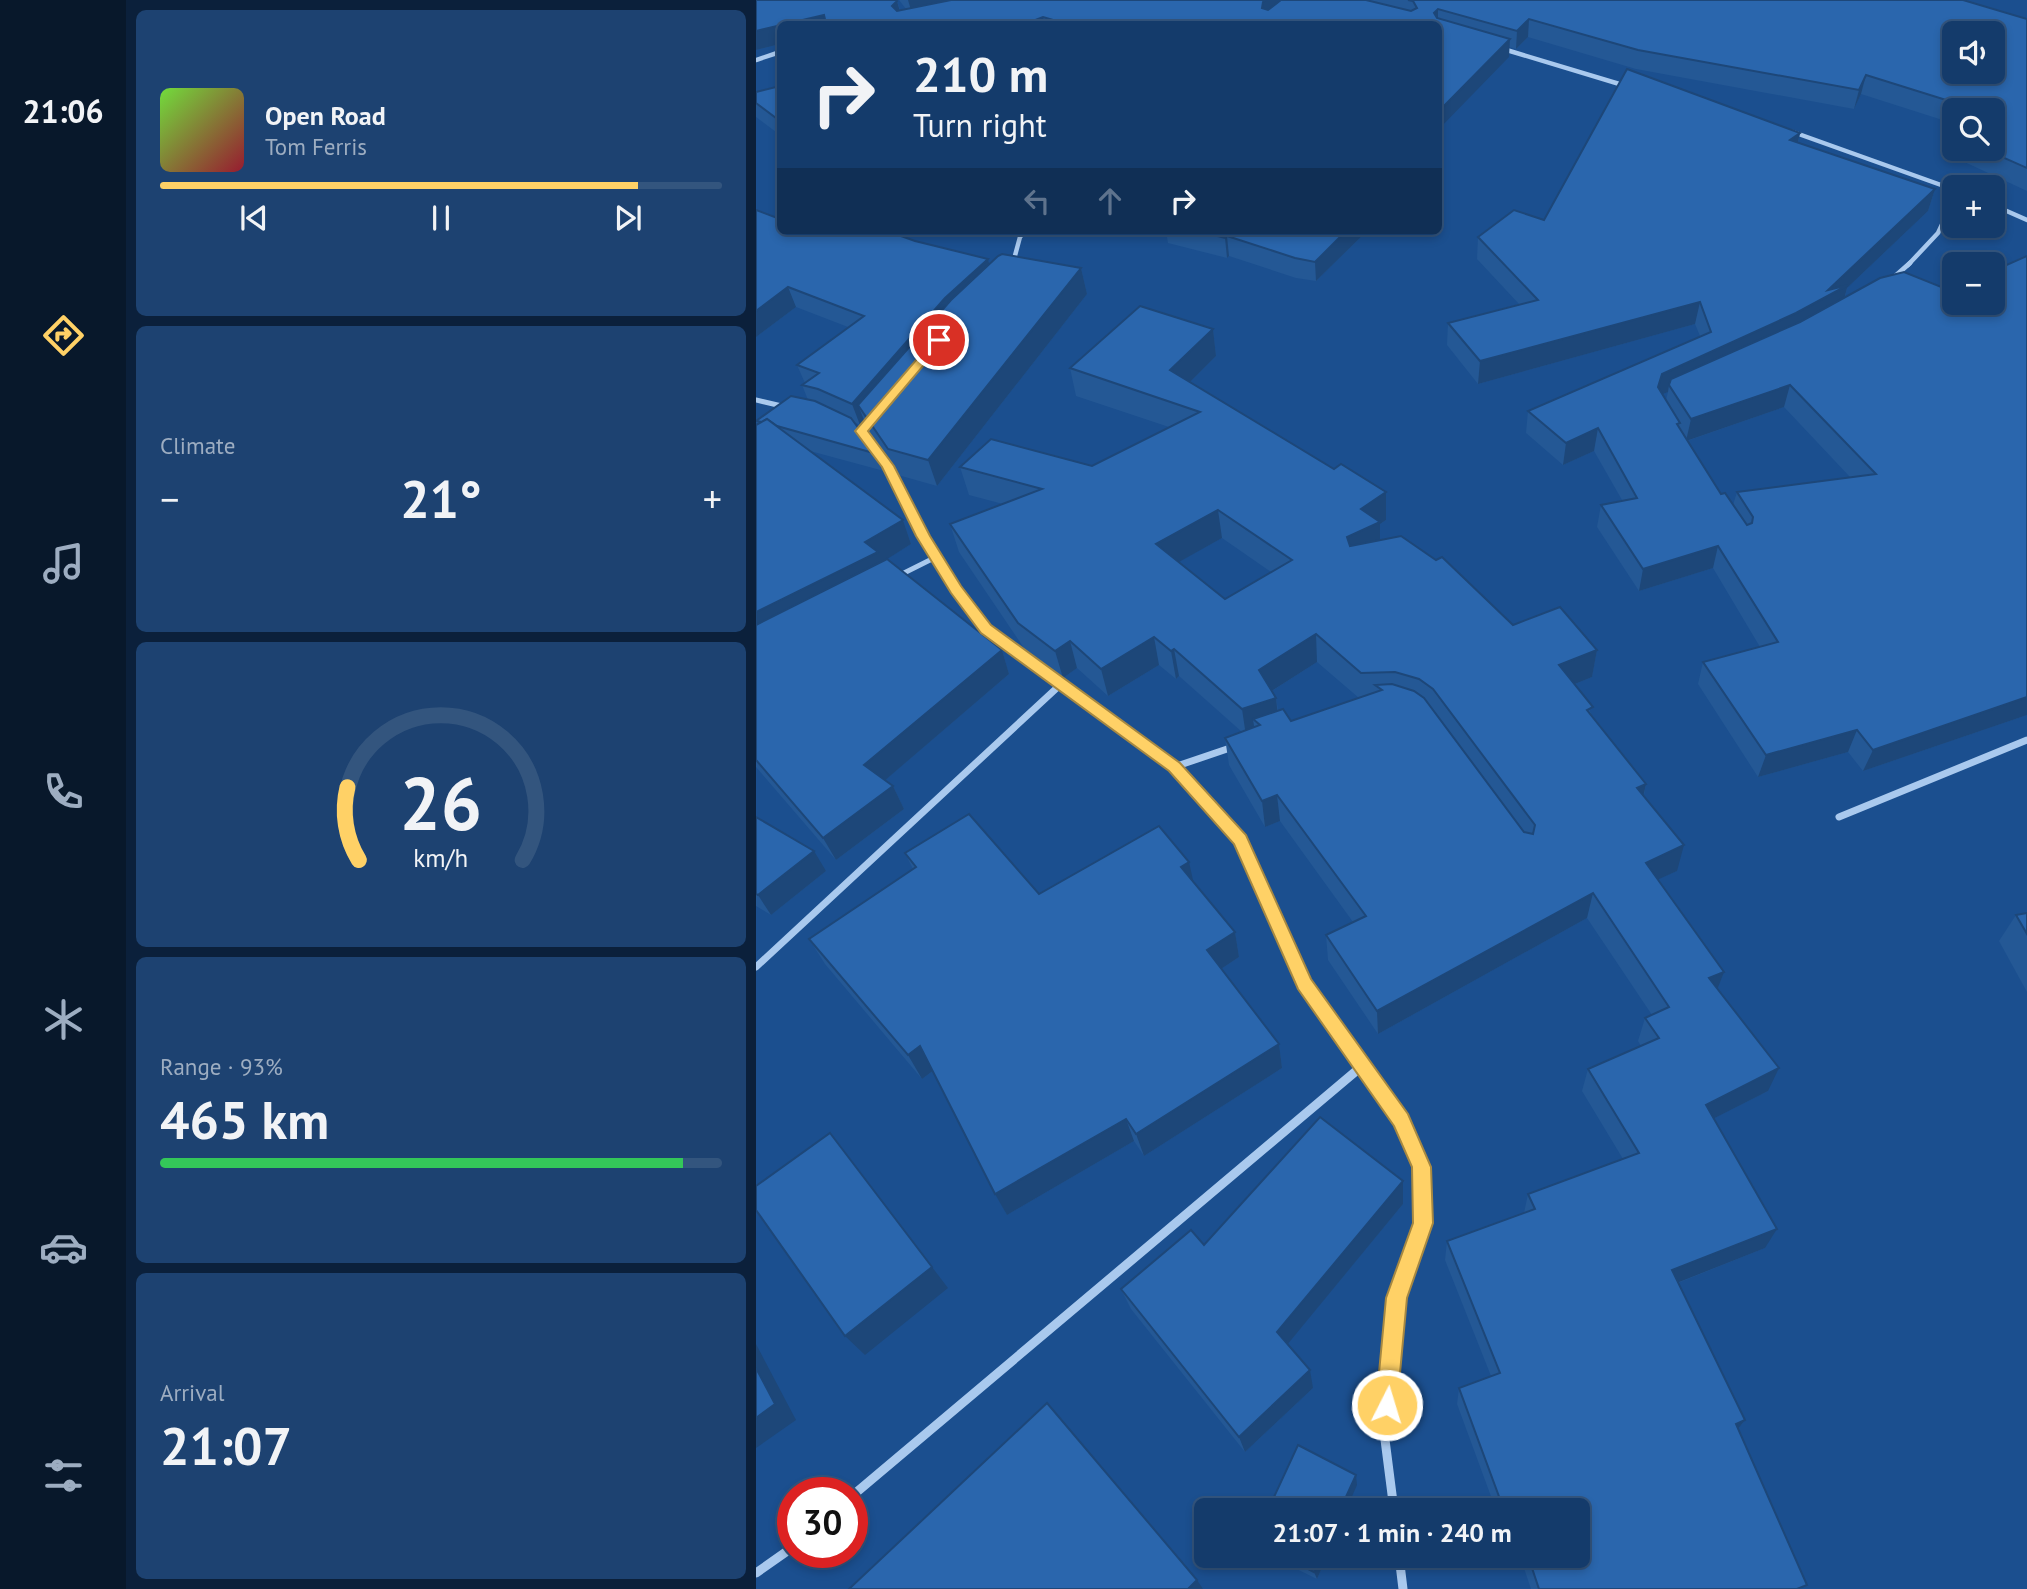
<!DOCTYPE html>
<meta charset="utf-8">
<style>
:root{--surface:#143b6b;--page:#1d4271;--text:#f1f3f6;--muted:#9dadc1;--line:#33557e;--accent:#ffd166}
body{margin:0;font-family:"PT Sans",sans-serif;background:var(--page);color:var(--text);height:100vh;display:flex;flex-direction:column;font-size:26px;white-space:nowrap}
*{box-sizing:border-box;margin:0}
p{font-size:23px;color:var(--muted)}
.icon{flex:none;width:38px;height:38px;fill:none;stroke:currentColor;stroke-width:2;stroke-linecap:round;stroke-linejoin:round}
.map{position:relative;flex:1;overflow:hidden}
.drawer{display:flex;flex-direction:column;gap:10px;padding:10px;background:#0b203b;width:630px}
.drawer>*{flex:none}
.hud{position:absolute;left:21px;top:21px;width:665px;height:214px;border-radius:10px;box-shadow:0 4px 10px #0003,0 0 0 2px var(--line);background:#143b6b;color:var(--text);overflow:hidden}
.tools{position:absolute;left:1186px;top:21px;display:grid;gap:14px}
.tools a{display:grid;place-items:center;width:63px;height:63px;border-radius:10px;background:var(--surface);box-shadow:0 4px 10px #0003,0 0 0 2px var(--line);font-size:35px}
.speed{position:absolute;left:21px;top:1477px;display:flex;gap:14px;font-size:35px;font-weight:700;text-align:center}
.speed>*{display:grid;place-content:center;width:91px;height:91px;border-radius:50%;background:var(--surface);box-shadow:0 4px 10px #0003,0 0 0 2px var(--line);line-height:1}
.speed .limit{border:10px solid #d22;background:#fff;color:#111}
.pin{position:absolute;display:grid;place-items:center;width:60px;height:60px;color:#fff;margin:-30px;border:4px solid #fff;border-radius:50%;box-shadow:0 2px 7px #0007}
.me{position:absolute;width:77px;margin:-38px;rotate:5deg;stroke-linejoin:round;filter:drop-shadow(0 0 5px #0008)}
.turn{display:flex;align-items:center;gap:24px;height:147px;padding:0 21px;font-size:32px}
.turn .icon{width:91px;height:91px;stroke-width:2.5}
.turn b{display:block;font-size:49px;line-height:60px}
.lanes{display:flex;align-items:center;height:66px;padding:0 21px;background:#0003;justify-content:center;gap:35px;direction:ltr}
.lanes .off{opacity:.35}
.big{font-size:52px;font-weight:700;line-height:1.1}
.drawer .widget{flex:1;display:flex;flex-direction:column;justify-content:center;gap:10px;min-width:0;padding:0 24px;border-radius:10px;background:var(--page)}
.drawer .dial{align-items:center;gap:0}
.dial svg{height:182px;overflow:visible;fill:none;stroke:var(--line);stroke-width:7;stroke-linecap:round;text-anchor:middle}
.dial text{fill:var(--text);stroke:none}
.song{display:flex;align-items:center;gap:21px}
.cover{width:84px;height:84px;border-radius:10px;background:linear-gradient(135deg,hsl(100 70% 55%),hsl(350 70% 35%))}
.played{height:7px;border-radius:4px;background:linear-gradient(90deg,var(--accent) 85%,var(--line) 85%)}
.keys{display:flex;justify-content:space-around;direction:ltr}
.heat{display:flex;justify-content:space-between;align-items:center;font-size:38px;direction:ltr}
.charge{height:10px;border-radius:5px;background:linear-gradient(90deg,#34c759 93%,var(--line) 0)}
.trip{position:absolute;left:438px;top:1498px;width:396px;height:70px;border-radius:10px;background:var(--surface);box-shadow:0 4px 10px #0003,0 0 0 2px var(--line);font-weight:700;line-height:70px;text-align:center}
main{display:flex;flex:1;min-height:0}
.tabs{display:flex;flex-direction:column;width:126px;justify-content:space-around;align-items:center;background:#08182b;color:var(--muted)}
.tabs .icon{width:49px;height:49px}
.tabs .active{color:var(--accent)}
.tabs b{font-size:32px;color:var(--text)}
.map>svg:first-child{display:block}
.lines{fill:none;stroke-linecap:round;stroke-linejoin:round}
.minor-far3{stroke:#a9c9ee;stroke-width:4.5}
.minor-far2{stroke:#a9c9ee;stroke-width:5}
.minor-far1{stroke:#a9c9ee;stroke-width:7}
.minor{stroke:#a9c9ee;stroke-width:9}
.wall{fill:#245895;fill-rule:evenodd}
.shaded-wall{fill:#1d4779}
.building{fill:#2a66ad;stroke:#1d4779;stroke-width:2;fill-rule:evenodd}
.route{fill:#ffd166;stroke:#a68842;stroke-width:2}
</style>
<main>
<nav class="tabs">
<b>21:06</b>
<svg class="icon active" aria-label="directions" viewBox="0 0 24 24"><path d="M12 3l9 9-9 9-9-9zM9 14v-3h6M13 9l2 2-2 2"/></svg>
<svg class="icon" aria-label="music" viewBox="0 0 24 24"><path d="M9 18V5l10-2v13"/><circle cx="6" cy="18" r="3"/><circle cx="16" cy="16" r="3"/></svg>
<svg class="icon" aria-label="phone" viewBox="0 0 24 24"><path d="M5 4h4l2 5-3 2q2 4 5 5l2-3 5 2v4C11 20 4 13 5 4z"/></svg>
<svg class="icon" aria-label="climate" viewBox="0 0 24 24"><path d="M12 3v18M4 7l16 10M4 17L20 7"/></svg>
<svg class="icon" aria-label="car" viewBox="0 0 24 24"><path d="M5 17H2v-5l4-1 3-4h7l3 4 3 1v5h-3M9 17h6M6 11h13"/><circle cx="7" cy="17" r="2"/><circle cx="17" cy="17" r="2"/></svg>
<svg class="icon" aria-label="filters" viewBox="0 0 24 24"><path d="M4 7h16M4 17h16"/><circle cx="9" cy="7" r="2"/><circle cx="15" cy="17" r="2"/></svg>
</nav>
<section class="drawer">
<div class="widget">
<div class="song"><i class="cover"></i><div><b>Open Road</b><p>Tom Ferris</p></div></div>
<div class="played"></div>
<div class="keys"><svg class="icon" aria-label="previous" viewBox="0 0 24 24"><path d="M18 5L8 12l10 7zM5 5v14"/></svg><svg class="icon" aria-label="pause" viewBox="0 0 24 24"><path d="M8 5v14M16 5v14"/></svg><svg class="icon" aria-label="next" viewBox="0 0 24 24"><path d="M6 5l10 7-10 7zM19 5v14"/></svg></div>
</div>
<div class="widget"><p>Climate</p>
<div class="heat"><a>−</a><b class="big">21°</b><a>+</a></div>
</div>
<div class="widget dial"><svg viewBox="0 0 100 80">
<path d="M14 69A42 42 0 1 1 86 69"/>
<path d="M14 69A42 42 0 0 1 9 37" stroke="#ffd166"/>
<text x="50" y="56" font-size="32" font-weight="700">26</text>
<text x="50" y="72" font-size="11">km/h</text>
</svg></div>
<div class="widget"><p>Range · 93%</p><b class="big">465 km</b><div class="charge"></div></div>
<div class="widget"><p>Arrival</p><b class="big">21:07</b></div>
</section>
<div class="map">
<svg width="1271" height="1589" viewBox="0 0 1271 1589">
<rect width="100%" height="100%" fill="#1b4f8f"/>
<g class="lines">
<g class="minor-far3">
<path d="M 744,48 L 870,86"/>
<path d="M 0,60 L 24,52"/>
<path d="M 1037,132 L 1199,190"/>
<path d="M 1237,205 L 1271,220"/>
<path d="M 257,263 L 264,237 L 269,231"/>
<path d="M 1152,265 L 1182,233 L 1199,197"/>
</g>
<g class="minor-far2">
<path d="M 1137,278 L 1154,263"/>
<path d="M 0,400 L 30,407"/>
<path d="M 98,428 C 125,440 153,512 168,538 C 181,560 195,582 210,603"/>
<path d="M 140,577 L 180,557"/>
</g>
<g class="minor-far1">
<path d="M 209,601 L 230,629 L 418,767 L 484,840 L 548,984 L 585,1035"/>
<path d="M 418,767 L 477,747"/>
<path d="M 1083,817 L 1271,740"/>
<path d="M 0,967 L 304,685"/>
</g>
<g class="minor">
<path d="M 584,1034 L 646,1121 L 665,1167 L 667,1223 L 640,1298 L 628,1432 L 638,1510"/>
<path d="M 96,1496 L 606,1066"/>
<path d="M 643,1556 L 647,1589"/>
<path d="M 0,1573 L 37,1547"/>
</g>
</g>
<g class="wall">
<path d="M 0,0 L 141,1 L 144,10 L 150,9 L 143,0 L 1207,0 L 1271,19 L 1271,191 L 1187,152 L 1193,133 L 1199,130 L 1199,149 L 1237,149 L 1237,110 L 1199,110 L 1199,124 L 1105,94 L 1098,109 L 880,69 L 772,37 L 760,49 L 753,47 L 753,57 L 682,24 L 24,24 L 24,44 L 0,50 Z"/>
<path d="M 24,86 L 24,135 L 0,117 L 0,92 Z"/>
<path d="M 1044,133 L 1042,143 L 1179,189 L 1172,211 L 1091,288 L 1089,297 L 1195,291 L 1271,256 L 1271,715 L 1107,771 L 1092,752 L 1002,777 L 942,684 L 947,662 L 1004,647 L 957,568 L 883,591 L 841,527 L 845,505 L 866,500 L 838,451 L 807,465 L 770,433 L 772,411 L 944,336 L 939,324 L 722,384 L 691,345 L 692,323 L 763,304 L 721,259 L 722,237 L 788,220 ZM 912,392 L 910,400 L 907,394 ZM 1028,407 L 1094,477 L 981,492 L 977,505 L 965,494 L 931,441 Z"/>
<path d="M 410,231 L 611,231 L 560,281 L 540,278 L 473,256 L 471,258 L 412,243 Z"/>
<path d="M 67,233 L 159,241 L 232,259 L 233,264 L 325,268 L 331,294 L 181,486 L 142,475 L 112,431 L 108,420 L 104,425 L 98,422 L 121,454 L 128,471 L 54,451 L 147,520 L 155,544 L 129,560 L 246,650 L 253,674 L 129,780 L 137,786 L 148,809 L 80,860 L 0,767 L 0,425 L 1,424 L 0,421 L 52,400 L 46,385 L 49,383 L 41,365 L 92,327 L 40,307 L 0,337 Z"/>
<path d="M 457,329 L 460,356 L 434,382 L 578,469 L 630,492 L 630,520 L 624,524 L 624,540 L 757,625 L 841,650 L 836,677 L 819,684 L 836,715 L 890,784 L 888,795 L 921,871 L 902,879 L 961,988 L 1012,1091 L 958,1118 L 1009,1248 L 922,1283 L 989,1420 L 982,1429 L 1045,1589 L 775,1589 L 764,1556 L 821,1556 L 821,1510 L 740,1510 L 701,1404 L 703,1388 L 735,1376 L 689,1260 L 691,1241 L 768,1213 L 772,1194 L 867,1159 L 826,1091 L 832,1069 L 885,1046 L 882,1041 L 889,1018 L 896,1015 L 831,918 L 622,1034 L 572,960 L 570,935 L 597,922 L 524,821 L 509,827 L 473,765 L 469,738 L 486,732 L 423,676 L 420,679 L 403,665 L 352,696 L 321,668 L 307,678 L 270,651 L 203,552 L 194,524 L 247,504 L 213,495 L 204,467 L 336,466 L 413,427 L 320,396 L 314,368 ZM 466,538 L 515,572 L 469,599 L 422,562 ZM 561,662 L 603,698 L 535,721 L 522,710 L 520,698 L 516,691 Z"/>
<path d="M 0,817 L 70,871 L 15,915 L 0,906 Z"/>
<path d="M 149,853 L 283,894 L 437,882 L 479,932 L 483,957 L 465,969 L 523,1044 L 526,1068 L 388,1156 L 378,1141 L 251,1215 L 177,1071 L 166,1079 L 69,964 L 53,939 L 157,869 Z"/>
<path d="M 1271,913 L 1271,992 L 1243,941 L 1260,915 Z"/>
<path d="M 647,1204 L 531,1344 L 557,1388 L 489,1452 L 375,1309 L 365,1289 L 448,1245 Z"/>
<path d="M 514,1556 L 571,1556 L 561,1579 Z"/>
</g>
<g class="shaded-wall">
<path d="M 152,0 L 240,0 L 157,17 Z"/>
<path d="M 510,0 L 533,0 L 507,24 L 506,8 L 507,2 Z"/>
<path d="M 141,1 L 146,19 L 136,6 Z"/>
<path d="M 682,9 L 682,24 L 678,13 Z"/>
<path d="M 68,15 L 71,24 L 26,24 Z"/>
<path d="M 287,17 L 289,24 L 269,24 Z"/>
<path d="M 773,19 L 772,37 L 760,49 L 761,31 Z"/>
<path d="M 24,25 L 24,44 L 0,50 L 0,31 Z"/>
<path d="M 754,39 L 753,57 L 682,130 L 682,112 Z"/>
<path d="M 1110,75 L 1105,94 L 1098,109 L 1103,90 Z"/>
<path d="M 1044,133 L 1039,154 L 1034,140 Z"/>
<path d="M 1179,189 L 1172,211 L 1091,288 L 1086,307 L 913,385 L 912,392 L 902,396 L 902,387 L 906,374 L 1072,290 Z"/>
<path d="M 590,231 L 611,231 L 560,281 L 559,262 Z"/>
<path d="M 471,236 L 473,256 L 471,258 L 469,238 Z"/>
<path d="M 232,259 L 237,279 L 102,405 L 108,420 L 104,425 L 96,404 L 189,298 Z"/>
<path d="M 325,268 L 331,294 L 181,486 L 172,460 Z"/>
<path d="M 32,287 L 40,307 L 0,337 L 0,311 Z"/>
<path d="M 944,302 L 939,324 L 722,384 L 724,361 Z"/>
<path d="M 457,329 L 460,356 L 418,398 L 414,370 Z"/>
<path d="M 1034,385 L 1028,407 L 930,441 L 935,419 Z"/>
<path d="M 842,428 L 838,451 L 807,465 L 810,443 Z"/>
<path d="M 630,492 L 630,520 L 624,524 L 624,550 L 592,564 L 591,537 L 605,509 Z"/>
<path d="M 462,510 L 466,538 L 405,572 L 400,544 Z"/>
<path d="M 147,520 L 155,544 L 0,642 L 0,612 L 109,542 Z"/>
<path d="M 962,546 L 957,568 L 883,591 L 887,569 Z"/>
<path d="M 560,634 L 561,662 L 506,697 L 503,670 Z"/>
<path d="M 398,637 L 403,665 L 352,696 L 345,669 Z"/>
<path d="M 314,641 L 321,668 L 307,678 L 299,651 Z"/>
<path d="M 418,649 L 423,676 L 420,679 L 415,651 Z"/>
<path d="M 246,650 L 253,674 L 120,788 L 108,765 Z"/>
<path d="M 841,650 L 836,677 L 799,692 L 803,665 Z"/>
<path d="M 1271,697 L 1271,715 L 1107,771 L 1117,750 Z"/>
<path d="M 520,698 L 523,725 L 504,725 L 497,719 L 499,733 L 490,736 L 486,709 Z"/>
<path d="M 1101,730 L 1092,752 L 1002,777 L 1010,755 Z"/>
<path d="M 890,784 L 884,810 L 881,788 Z"/>
<path d="M 137,786 L 148,809 L 80,860 L 67,838 Z"/>
<path d="M 521,795 L 524,821 L 509,827 L 506,801 Z"/>
<path d="M 928,845 L 921,871 L 883,888 L 890,863 Z"/>
<path d="M 58,851 L 70,871 L 15,915 L 2,895 Z"/>
<path d="M 433,862 L 439,889 L 425,867 Z"/>
<path d="M 837,893 L 831,918 L 622,1034 L 621,1011 Z"/>
<path d="M 479,932 L 483,957 L 456,975 L 451,950 Z"/>
<path d="M 968,972 L 959,995 L 953,978 Z"/>
<path d="M 523,1044 L 526,1068 L 388,1156 L 380,1134 Z"/>
<path d="M 164,1046 L 178,1070 L 166,1079 L 152,1055 Z"/>
<path d="M 1023,1068 L 1012,1091 L 941,1127 L 950,1105 Z"/>
<path d="M 370,1119 L 378,1141 L 251,1215 L 239,1194 Z"/>
<path d="M 74,1133 L 192,1288 L 109,1355 L 89,1336 Z"/>
<path d="M 647,1181 L 647,1204 L 526,1351 L 521,1332 Z"/>
<path d="M 1021,1229 L 1009,1248 L 908,1288 L 916,1270 Z"/>
<path d="M 0,1344 L 40,1420 L 0,1448 Z"/>
<path d="M 554,1370 L 557,1388 L 489,1452 L 483,1437 Z"/>
<path d="M 989,1420 L 978,1434 L 980,1424 Z"/>
<path d="M 600,1475 L 601,1485 L 590,1510 L 584,1510 Z"/>
<path d="M 565,1556 L 571,1556 L 561,1579 L 558,1572 Z"/>
<path d="M 441,1580 L 447,1589 L 432,1589 Z"/>
</g>
<g class="building">
<path d="M 0,0 L 140,0 L 141,1 L 136,6 L 141,11 L 195,0 L 510,0 L 507,2 L 506,8 L 512,10 L 525,0 L 610,0 L 655,11 L 661,8 L 657,1 L 652,0 L 1207,0 L 1271,19 L 1271,168 L 1228,149 L 1237,149 L 1237,110 L 1222,110 L 1110,75 L 1103,90 L 882,50 L 773,19 L 761,31 L 682,9 L 678,13 L 681,18 L 754,39 L 682,112 L 682,24 L 311,24 L 287,17 L 269,24 L 70,24 L 68,15 L 0,31 ZM 1199,33 L 1237,33 L 1237,72 L 1199,72 Z"/>
<path d="M 871,69 L 1044,133 L 1034,140 L 1179,189 L 1072,290 L 1092,285 L 1040,313 L 906,374 L 902,387 L 924,423 L 921,424 L 965,494 L 969,493 L 991,525 L 996,523 L 997,517 L 981,492 L 1120,474 L 1034,385 L 935,419 L 913,385 L 915,379 L 1044,322 L 1124,278 L 1148,272 L 1195,291 L 1199,289 L 1199,303 L 1237,303 L 1237,271 L 1271,256 L 1271,697 L 1117,750 L 1101,730 L 1010,755 L 947,662 L 1022,642 L 962,546 L 887,569 L 845,505 L 881,498 L 842,428 L 810,443 L 772,411 L 955,332 L 944,302 L 724,361 L 692,323 L 782,300 L 722,237 L 758,210 L 788,220 Z"/>
<path d="M 24,86 L 24,121 L 0,103 L 0,92 Z"/>
<path d="M 1199,130 L 1199,136 L 1193,133 Z"/>
<path d="M 0,210 L 24,219 L 24,231 L 61,231 L 67,233 L 70,231 L 131,231 L 159,241 L 232,259 L 189,298 L 96,404 L 62,389 L 46,385 L 63,373 L 41,365 L 108,316 L 32,287 L 0,311 Z"/>
<path d="M 441,231 L 590,231 L 559,262 L 539,258 L 471,236 L 469,238 Z"/>
<path d="M 246,254 L 325,268 L 172,460 L 132,449 L 102,405 L 195,300 L 242,256 Z"/>
<path d="M 384,306 L 457,329 L 414,370 L 578,469 L 585,464 L 630,492 L 605,509 L 624,522 L 591,537 L 594,546 L 645,536 L 680,560 L 686,557 L 757,625 L 804,607 L 841,650 L 803,665 L 837,707 L 831,710 L 890,784 L 881,788 L 928,845 L 890,863 L 968,972 L 953,978 L 1023,1068 L 950,1105 L 1021,1229 L 916,1270 L 989,1420 L 980,1424 L 1051,1585 L 1041,1589 L 783,1589 L 772,1556 L 821,1556 L 821,1510 L 748,1510 L 703,1388 L 744,1373 L 691,1241 L 779,1209 L 772,1194 L 883,1153 L 832,1069 L 903,1038 L 889,1018 L 913,1007 L 837,893 L 621,1011 L 570,935 L 610,916 L 521,795 L 506,801 L 469,738 L 504,725 L 497,719 L 527,709 L 535,721 L 626,690 L 619,685 L 636,684 L 658,691 L 668,698 L 768,832 L 777,834 L 779,825 L 677,689 L 663,679 L 639,672 L 605,673 L 560,634 L 503,670 L 520,698 L 486,709 L 418,649 L 415,651 L 398,637 L 345,669 L 314,641 L 299,651 L 262,623 L 194,524 L 286,489 L 204,467 L 235,439 L 336,466 L 444,412 L 314,368 ZM 462,510 L 536,560 L 469,599 L 400,544 Z"/>
<path d="M 35,396 L 59,401 L 95,418 L 121,454 L 21,426 L 11,419 L 6,422 L 0,421 Z"/>
<path d="M 11,419 L 147,520 L 109,542 L 122,552 L 0,612 L 0,425 Z"/>
<path d="M 131,559 L 246,650 L 108,765 L 137,786 L 67,838 L 0,760 L 0,625 Z"/>
<path d="M 213,814 L 283,894 L 403,826 L 433,862 L 425,867 L 479,932 L 451,950 L 523,1044 L 380,1134 L 370,1119 L 239,1194 L 164,1046 L 152,1055 L 53,939 L 160,867 L 149,853 Z"/>
<path d="M 0,817 L 58,851 L 2,895 L 0,894 Z"/>
<path d="M 1271,913 L 1271,934 L 1260,915 Z"/>
<path d="M 564,1117 L 647,1181 L 521,1332 L 554,1370 L 483,1437 L 365,1289 L 435,1230 L 448,1245 Z"/>
<path d="M 74,1133 L 176,1267 L 89,1336 L 0,1210 L 0,1186 Z"/>
<path d="M 0,1368 L 19,1404 L 0,1418 Z"/>
<path d="M 291,1403 L 441,1580 L 432,1589 L 93,1589 Z"/>
<path d="M 542,1445 L 600,1475 L 584,1510 L 512,1510 Z"/>
<path d="M 527,1556 L 565,1556 L 558,1572 Z"/>
</g>
<path class="route" d="M 179,338 L 189,340 L 112,431 L 138,466 L 174,536 L 205,586 L 235,625 L 424,763 L 490,835 L 555,979 L 652,1114 L 675,1167 L 677,1223 L 651,1298 L 641,1405 L 638,1413 L 631,1416 L 623,1413 L 620,1405 L 630,1298 L 657,1223 L 656,1167 L 638,1126 L 542,989 L 478,844 L 413,771 L 225,633 L 195,593 L 160,536 L 126,467 L 99,431 Z"/>
</svg>
<div class="tools">
<a><svg class="icon" aria-label="sound" viewBox="0 0 24 24"><path d="M4 9h4l5-4v14l-5-4H4zM17 9q2 3 0 6"/></svg></a>
<a><svg class="icon" aria-label="search" viewBox="0 0 24 24"><circle cx="10" cy="10" r="6"/><path d="M15 15l6 6"/></svg></a>
<a>+</a>
<a>−</a>
</div>
<div class="speed"><div class="limit">30</div></div>
<div class="pin" style="left:183px;top:340px;background:#d93025"><svg class="icon" aria-label="arrive" viewBox="0 0 24 24"><path d="M6 21V4h12l-3 4 3 4H6"/></svg></div>
<svg class="me" style="left:631px;top:1405px" viewBox="-20 -20 40 40"><circle r="17" fill="#ffd166" stroke="#fff" stroke-width="3"/><path d="M0-11L8 9 0 5-8 9z" fill="#fff"/></svg>
<div class="trip">21:07 · 1 min · 240 m</div>
<div class="hud">
<div class="turn"><svg class="icon" aria-label="right" viewBox="0 0 24 24"><path d="M7 20v-9h11M14 6l5 5-5 5"/></svg><div><b>210 m</b>Turn right</div></div>
<div class="lanes"><svg class="icon off" aria-label="left" viewBox="0 0 24 24"><path d="M17 20v-9H6M10 6l-5 5 5 5"/></svg><svg class="icon off" aria-label="ahead" viewBox="0 0 24 24"><path d="M12 20V5M6 11l6-6 6 6"/></svg><svg class="icon" aria-label="right" viewBox="0 0 24 24"><path d="M7 20v-9h11M14 6l5 5-5 5"/></svg></div>
</div>
</div>
</main>
